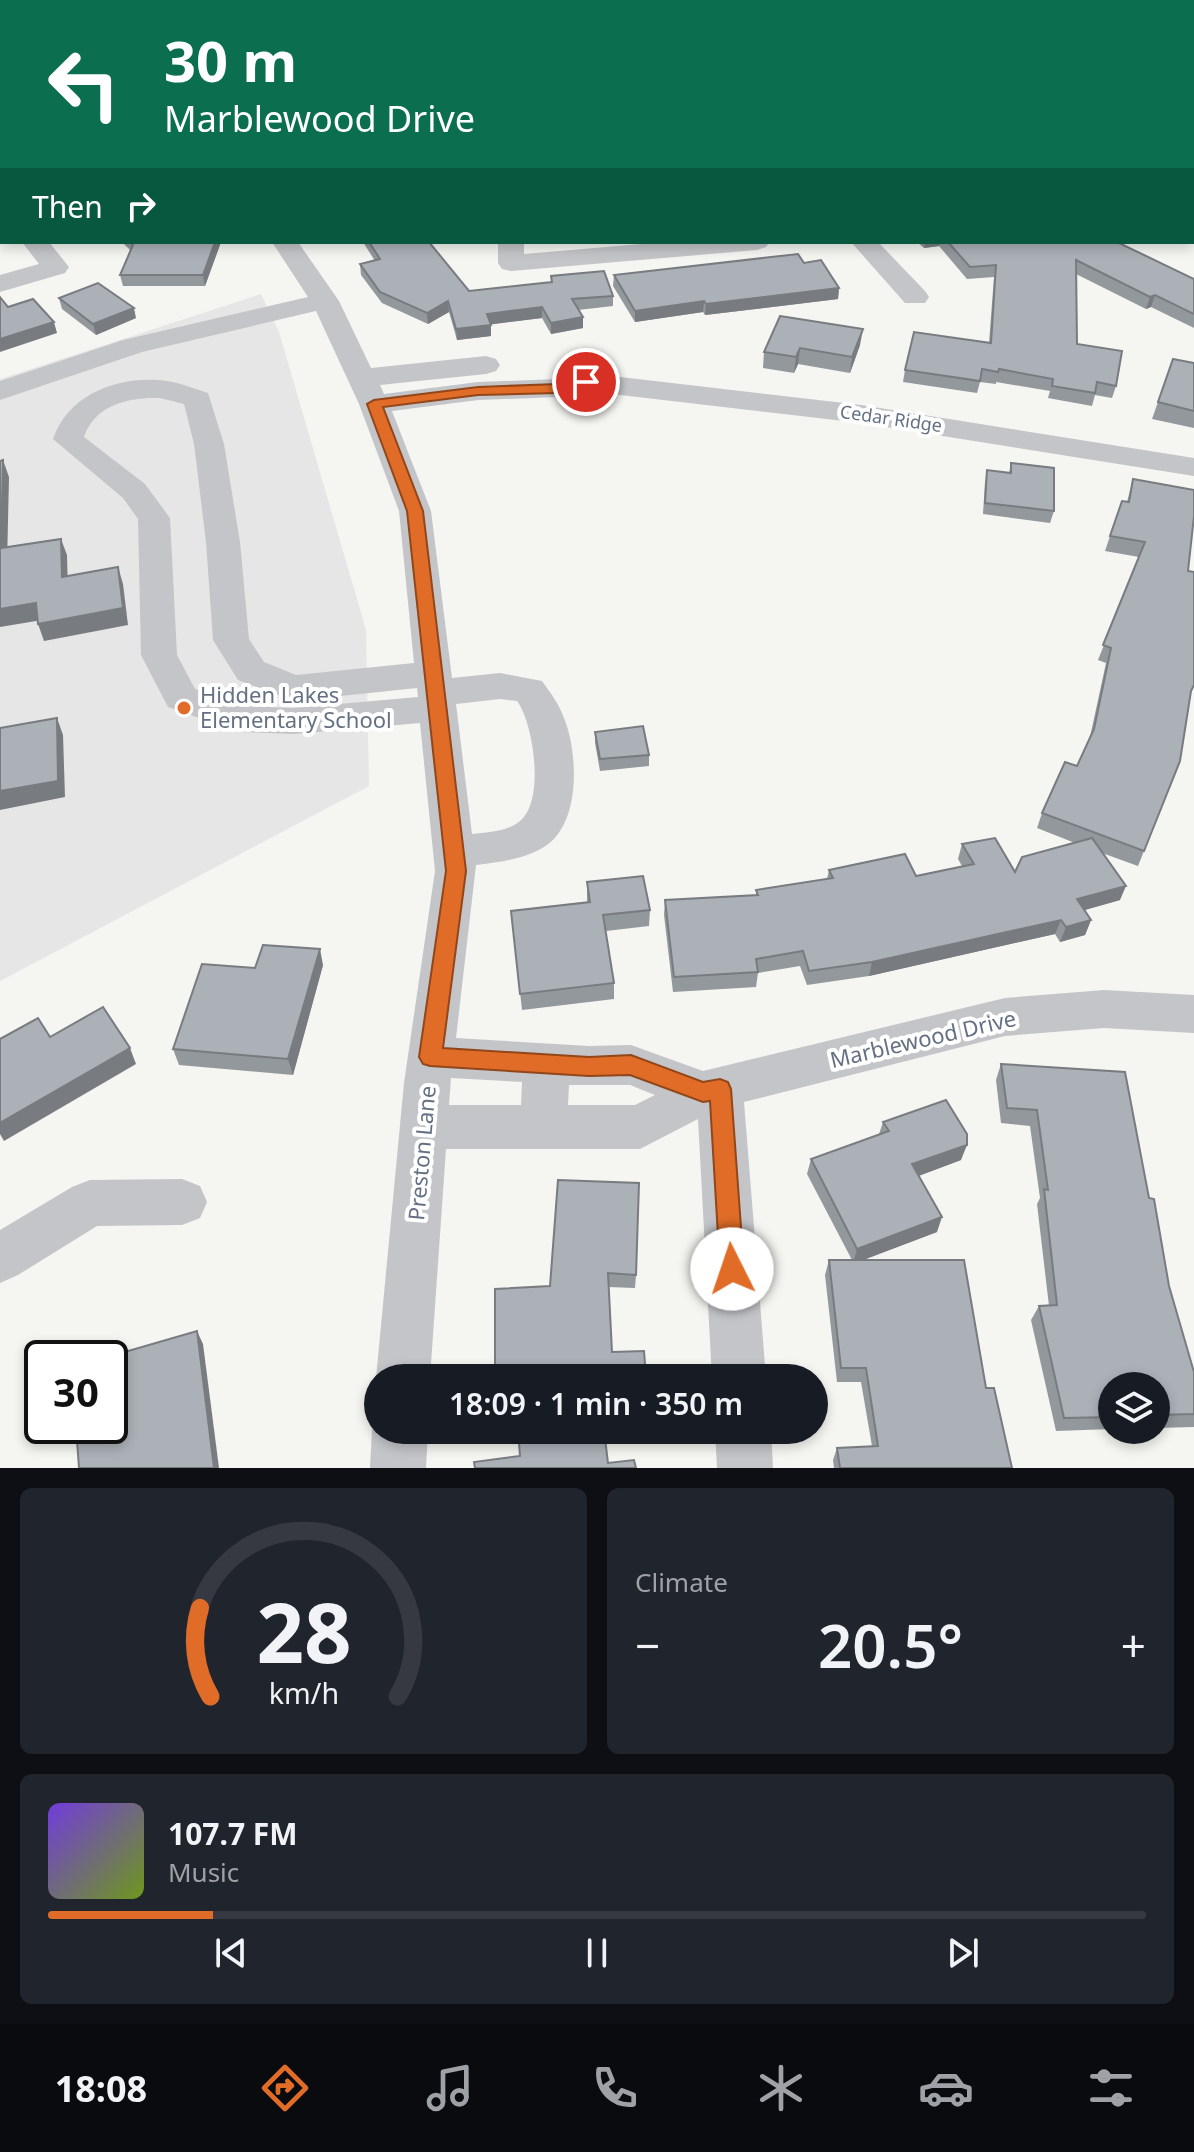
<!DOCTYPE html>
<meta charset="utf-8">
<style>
:root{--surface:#171b24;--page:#20242c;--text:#f1f3f6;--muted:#9ea1a6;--line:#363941;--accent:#e06c27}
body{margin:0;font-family:"Noto Sans",sans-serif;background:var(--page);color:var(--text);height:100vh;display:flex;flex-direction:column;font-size:30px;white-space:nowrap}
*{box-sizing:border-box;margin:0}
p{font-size:26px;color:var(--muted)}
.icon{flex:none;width:44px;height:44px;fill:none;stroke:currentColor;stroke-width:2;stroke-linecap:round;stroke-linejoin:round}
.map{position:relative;height:1468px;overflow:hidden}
.drawer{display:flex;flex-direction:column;gap:20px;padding:20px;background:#0d0f14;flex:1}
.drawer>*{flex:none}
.top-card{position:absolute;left:0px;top:0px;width:1194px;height:244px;box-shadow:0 4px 12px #0003;background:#0b6e4f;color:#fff;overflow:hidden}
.fabs{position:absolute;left:1098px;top:1372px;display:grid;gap:16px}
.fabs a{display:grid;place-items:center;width:72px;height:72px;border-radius:50%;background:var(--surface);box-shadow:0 4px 12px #0003;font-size:40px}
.speed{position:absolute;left:24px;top:1340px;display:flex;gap:16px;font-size:40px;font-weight:700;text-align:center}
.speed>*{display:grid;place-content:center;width:104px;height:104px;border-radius:50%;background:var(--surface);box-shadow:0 4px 12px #0003;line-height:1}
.speed .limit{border:4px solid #111;border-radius:12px;background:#fff;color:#111}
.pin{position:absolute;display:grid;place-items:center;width:68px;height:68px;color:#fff;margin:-34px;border:4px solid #fff;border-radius:50%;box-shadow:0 2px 8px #0007}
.me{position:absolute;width:88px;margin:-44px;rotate:356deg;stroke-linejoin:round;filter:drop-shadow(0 0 6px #0008)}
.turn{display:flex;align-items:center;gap:28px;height:168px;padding:0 32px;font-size:36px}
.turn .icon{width:104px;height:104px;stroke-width:2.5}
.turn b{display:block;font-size:56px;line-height:68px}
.then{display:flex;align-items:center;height:76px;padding:0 32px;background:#0003;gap:16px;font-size:30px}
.big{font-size:60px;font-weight:600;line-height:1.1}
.drawer .widget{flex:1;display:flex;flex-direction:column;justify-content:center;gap:12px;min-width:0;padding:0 28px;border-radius:12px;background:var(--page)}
.drawer .dial{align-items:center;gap:0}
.dial svg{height:208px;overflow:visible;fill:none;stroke:var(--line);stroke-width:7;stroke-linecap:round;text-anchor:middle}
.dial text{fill:var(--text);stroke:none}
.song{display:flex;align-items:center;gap:24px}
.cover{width:96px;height:96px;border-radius:12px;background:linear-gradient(135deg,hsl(260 70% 55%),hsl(80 70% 35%))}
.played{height:8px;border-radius:4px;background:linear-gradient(90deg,var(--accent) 15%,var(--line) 15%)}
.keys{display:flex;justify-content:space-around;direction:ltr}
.heat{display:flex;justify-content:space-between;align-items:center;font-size:44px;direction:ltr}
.drawer .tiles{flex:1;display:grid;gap:20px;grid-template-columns:1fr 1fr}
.widget:last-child{grid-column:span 2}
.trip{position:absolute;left:364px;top:1364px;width:464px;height:80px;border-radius:40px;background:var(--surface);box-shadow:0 4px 12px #0003;font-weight:600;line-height:80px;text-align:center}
.tab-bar{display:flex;height:128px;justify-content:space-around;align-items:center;background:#090b0e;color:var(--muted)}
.tab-bar .icon{width:56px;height:56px}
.tab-bar .current{color:var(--accent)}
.tab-bar b{font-size:36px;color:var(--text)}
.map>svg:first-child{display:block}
.built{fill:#e5e6e5}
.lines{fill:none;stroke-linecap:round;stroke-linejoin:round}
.minor{fill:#c3c5c9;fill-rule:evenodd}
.major{fill:#d4d8dc;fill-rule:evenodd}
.wall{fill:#93989d}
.shaded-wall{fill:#787c80}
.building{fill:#abb1b7;stroke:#787c80;stroke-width:2}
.route{fill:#e06c27;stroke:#924619;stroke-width:2}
.poi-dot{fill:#e06c27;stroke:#fff;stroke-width:3}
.labels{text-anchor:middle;stroke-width:8;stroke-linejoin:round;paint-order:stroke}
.far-street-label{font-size:18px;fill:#657182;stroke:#fff}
.poi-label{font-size:22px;fill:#657182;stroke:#fff;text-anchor:start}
.street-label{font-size:22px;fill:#657182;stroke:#fff}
</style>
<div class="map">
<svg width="1194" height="1468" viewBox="0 0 1194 1468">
<rect width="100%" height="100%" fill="#f5f5f1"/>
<path class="built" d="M 261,294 L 279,332 L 366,630 L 369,786 L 0,981 L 0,379 Z"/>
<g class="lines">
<g class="minor">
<path d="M 452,0 L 475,0 L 476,2 L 453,2 Z"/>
<path d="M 725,0 L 749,0 L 750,2 L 726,2 Z"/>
<path d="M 1046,0 L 1067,0 L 1068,2 L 1047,2 Z"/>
<path d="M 1075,0 L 1099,0 L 1100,2 L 1076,2 Z"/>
<rect x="0" y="160" width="2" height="14"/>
<rect x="0" y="193" width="2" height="17"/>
<path d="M 1192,226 L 1194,227 L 1194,243 L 1191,242 Z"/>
<path d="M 22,242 L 49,242 L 69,267 L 65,273 L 0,292 L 0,275 L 39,264 Z"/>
<path d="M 272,242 L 298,242 L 339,301 L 371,368 L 486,356 L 496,359 L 500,365 L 496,371 L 486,374 L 380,385 L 384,394 L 478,382 L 558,379 L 586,373 L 861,405 L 1194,458 L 1194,476 L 861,423 L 586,391 L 558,397 L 478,400 L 392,411 L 431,511 L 452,678 L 500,673 L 542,681 C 550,692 559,704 564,718 C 578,752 581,821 547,845 C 527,859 499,862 476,865 L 456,1038 L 589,1046 L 631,1045 L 703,1071 L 1005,998 L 1104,990 L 1194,995 L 1194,1033 L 1104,1028 L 1005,1036 L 744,1102 L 766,1378 L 712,1378 L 698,1119 L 640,1149 L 446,1149 L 430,1378 L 378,1378 L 378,1383 L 376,1378 L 404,1083 L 435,871 L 420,723 L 294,734 L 239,732 L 168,707 L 141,655 L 138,519 L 123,498 L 53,439 C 68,395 115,377 159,380 C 176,381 192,388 208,393 L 224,444 L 240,542 L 249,639 L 264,662 L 296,675 L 414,663 L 399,511 L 359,404 L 316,311 L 142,352 L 0,400 L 0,381 L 123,340 L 308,297 ZM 160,398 L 184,404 L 194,444 L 206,542 L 213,640 L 238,680 L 293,701 L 417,688 L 418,697 L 294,708 L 242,706 L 195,689 L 177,655 L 170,518 L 145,484 L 84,437 C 95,404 130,397 160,398 ZM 500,699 L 517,701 C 534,724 545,801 520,821 C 507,832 488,832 472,834 L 456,704 ZM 451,1078 L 522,1082 L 521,1105 L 449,1105 ZM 569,1085 L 630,1085 L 655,1095 L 635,1105 L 568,1105 Z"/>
<path d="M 498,242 L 524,242 L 524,254 L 665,242 L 770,242 L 766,247 L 757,250 L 511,271 L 502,269 L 498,263 Z"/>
<path d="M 851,242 L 878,242 L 925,291 L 929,297 L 925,303 L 905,303 Z"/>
<path d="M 182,1179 L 200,1186 L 207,1202 L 200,1218 L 182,1225 L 97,1226 L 18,1275 L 0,1283 L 0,1230 L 72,1187 L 90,1180 Z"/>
<path d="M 378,1417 L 378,1430 L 428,1430 L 426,1468 L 370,1468 L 372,1430 Z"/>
<path d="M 715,1430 L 771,1430 L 773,1468 L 717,1468 Z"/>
</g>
<g class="major">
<path d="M 20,0 L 51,0 L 18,2 Z"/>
<path d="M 76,0 L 107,0 L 74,2 Z"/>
<path d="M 0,14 L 2,14 L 0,29 Z"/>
</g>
</g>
<g class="wall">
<path d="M 146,0 L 428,0 L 432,2 L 244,2 L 241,0 L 241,2 L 143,2 Z"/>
<path d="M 505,0 L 703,0 L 707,2 L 509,2 Z"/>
<path d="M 798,0 L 887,0 L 892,2 L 803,2 Z"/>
<path d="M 122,242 L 221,242 L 205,286 L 123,286 L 120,275 L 130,250 Z"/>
<path d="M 363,242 L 429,242 L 469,291 L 551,282 L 551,276 L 613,296 L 613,306 L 578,310 L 583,317 L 583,328 L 551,334 L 542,318 L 490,324 L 491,336 L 457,340 L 449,312 L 428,324 L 382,303 L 361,275 L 360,264 L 375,261 Z"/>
<path d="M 917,242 L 1126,242 L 1121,244 L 1194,279 L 1194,328 L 1151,307 L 1146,309 L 1076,274 L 1077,344 L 1116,386 L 1112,398 L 1095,395 L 1092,406 L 1048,398 L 1050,391 L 996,382 L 996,384 L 980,382 L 977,393 L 903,382 L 905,370 L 989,343 L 994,277 L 967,279 L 939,246 L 924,248 Z"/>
<path d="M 804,263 L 839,288 L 838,299 L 705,315 L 703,312 L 635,322 L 613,286 L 614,275 Z"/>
<path d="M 59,298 L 136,318 L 96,335 L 62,309 Z"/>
<path d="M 780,316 L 860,345 L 850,373 L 798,364 L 794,373 L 763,368 L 764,352 Z"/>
<path d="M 1194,363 L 1194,428 L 1152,419 L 1158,402 Z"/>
<path d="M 1011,463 L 1054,511 L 1050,523 L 983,514 L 985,482 L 987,470 L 1009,473 Z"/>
<path d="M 1133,479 L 1188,571 L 1191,692 L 1180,761 L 1138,866 L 1102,853 L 1120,900 L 1084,910 L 1091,920 L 1085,935 L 1060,942 L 1055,934 L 869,976 L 807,985 L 800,966 L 758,973 L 756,987 L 673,992 L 664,915 L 665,900 L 756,895 L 756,890 L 827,879 L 829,870 L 916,876 L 962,866 L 958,859 L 962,844 L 1015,872 L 1075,843 L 1037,828 L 1042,813 L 1077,766 L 1090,737 L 1106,663 L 1098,660 L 1139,557 L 1105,551 L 1110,536 L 1127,502 Z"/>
<path d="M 595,732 L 649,755 L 649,766 L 600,771 L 595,743 Z"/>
<path d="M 587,882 L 650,910 L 649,926 L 606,931 L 614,983 L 614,999 L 522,1010 L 511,911 L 587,903 Z"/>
<path d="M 323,965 L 293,1075 L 179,1065 L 173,1049 L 255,968 Z"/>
<path d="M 1001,1064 L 1149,1198 L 1169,1286 L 1194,1372 L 1194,1427 L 1156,1428 L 1156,1386 L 1112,1386 L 1112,1429 L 1056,1431 L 1031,1320 L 1039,1306 L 1049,1306 L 1037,1204 L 1040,1198 L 1030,1126 L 1001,1123 L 996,1080 Z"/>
<path d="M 883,1122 L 961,1160 L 918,1176 L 937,1232 L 862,1260 L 986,1388 L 1012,1468 L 834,1468 L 833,1460 L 837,1448 L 872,1446 L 861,1382 L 837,1382 L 825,1275 L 829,1260 L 852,1260 L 807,1174 L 811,1159 L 879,1134 Z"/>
<path d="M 558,1180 L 636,1275 L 635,1288 L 608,1287 L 612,1352 L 495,1378 L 550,1286 Z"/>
</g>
<g class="shaded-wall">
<path d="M 225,0 L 241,0 L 241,2 L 217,2 Z"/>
<path d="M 215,242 L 221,242 L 205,286 L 203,275 Z"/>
<path d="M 925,242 L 940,242 L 939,246 L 924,248 Z"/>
<path d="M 839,288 L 838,299 L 705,315 L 706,304 Z"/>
<path d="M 1155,295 L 1151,307 L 1146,309 L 1150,297 Z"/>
<path d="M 448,301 L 449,312 L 428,324 L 427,313 Z"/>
<path d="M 704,301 L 703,312 L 635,322 L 635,311 Z"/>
<path d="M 542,307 L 542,318 L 487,325 L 487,314 Z"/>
<path d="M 134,308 L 136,318 L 96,335 L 93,324 Z"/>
<path d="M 583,317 L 583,328 L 551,334 L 551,323 Z"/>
<path d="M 54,322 L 57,333 L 0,352 L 0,339 Z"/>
<path d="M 491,325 L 491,336 L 457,340 L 456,329 Z"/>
<path d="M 863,329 L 860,345 L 850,373 L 852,357 Z"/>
<path d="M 800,348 L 798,364 L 794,373 L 796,357 Z"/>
<path d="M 3,460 L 9,477 L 7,565 L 1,548 Z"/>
<path d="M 61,539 L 67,555 L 68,594 L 62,577 Z"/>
<path d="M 118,567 L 123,584 L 128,625 L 44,641 L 38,624 Z"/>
<path d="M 36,603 L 42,620 L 0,627 L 0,609 Z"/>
<path d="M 57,718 L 63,735 L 65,797 L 0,810 L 0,791 Z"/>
<path d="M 1126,886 L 1120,900 L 1071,914 L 1077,899 Z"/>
<path d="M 1061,920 L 1055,934 L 869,976 L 872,962 Z"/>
<path d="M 1091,920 L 1085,935 L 1060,942 L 1066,927 Z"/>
<path d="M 320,949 L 323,965 L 293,1075 L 288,1059 Z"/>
<path d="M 130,1048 L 136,1064 L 4,1141 L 0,1134 L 0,1123 Z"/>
<path d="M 967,1145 L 961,1160 L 908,1180 L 912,1164 Z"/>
<path d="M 942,1217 L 937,1232 L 853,1264 L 857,1249 Z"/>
<path d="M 197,1331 L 203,1344 L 219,1468 L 214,1468 Z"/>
</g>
<g class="building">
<path d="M 146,0 L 225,0 L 217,2 L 143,2 Z"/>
<path d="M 254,0 L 429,0 L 432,2 L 257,2 Z"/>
<path d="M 525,0 L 703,0 L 707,2 L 529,2 Z"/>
<path d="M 820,0 L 887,0 L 892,2 L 825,2 Z"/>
<path d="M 0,46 L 2,47 L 2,100 L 0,98 Z"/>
<path d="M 1192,112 L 1194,112 L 1194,143 L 1192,144 Z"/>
<path d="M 130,242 L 215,242 L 203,275 L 120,275 L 133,245 Z"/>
<path d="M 369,242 L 429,242 L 469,291 L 552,282 L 551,276 L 604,271 L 613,296 L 572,299 L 583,317 L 551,323 L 542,307 L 487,314 L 491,325 L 456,329 L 448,301 L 427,313 L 380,292 L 360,264 L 380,259 Z"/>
<path d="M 948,242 L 1117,242 L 1194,279 L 1194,314 L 1155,295 L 1150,297 L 1076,260 L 1077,344 L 1122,351 L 1116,386 L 1097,382 L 1095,393 L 1052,386 L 1053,379 L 999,369 L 998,372 L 982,369 L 980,381 L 905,370 L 914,332 L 991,343 L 996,265 L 970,267 Z"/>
<path d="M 798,254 L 804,263 L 821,260 L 839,288 L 706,304 L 704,301 L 635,311 L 614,275 Z"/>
<path d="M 98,283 L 134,308 L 93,324 L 59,298 Z"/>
<path d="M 0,297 L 8,307 L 33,299 L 54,322 L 0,339 Z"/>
<path d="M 780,316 L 863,329 L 852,357 L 800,348 L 796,357 L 764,352 Z"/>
<path d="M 1173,359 L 1194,363 L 1194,411 L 1158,402 Z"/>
<path d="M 3,460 L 1,548 L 61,539 L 62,577 L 118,567 L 123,608 L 38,624 L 36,603 L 0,609 L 0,461 Z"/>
<path d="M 1011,463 L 1054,468 L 1054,511 L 985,503 L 987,470 L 1011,473 Z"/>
<path d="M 1133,479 L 1194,490 L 1194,516 L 1188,571 L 1194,572 L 1194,685 L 1191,691 L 1180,761 L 1144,851 L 1042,813 L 1065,762 L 1077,766 L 1094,729 L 1111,648 L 1103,645 L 1145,542 L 1110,536 L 1122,501 L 1129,502 Z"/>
<path d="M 57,718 L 58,781 L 0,791 L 0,728 Z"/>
<path d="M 643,726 L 649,755 L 600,759 L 595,732 Z"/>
<path d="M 995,838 L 1015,872 L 1022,857 L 1092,838 L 1126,886 L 1077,899 L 1091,920 L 1066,927 L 1061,920 L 872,962 L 809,971 L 803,951 L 756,959 L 758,972 L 674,977 L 665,900 L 758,895 L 756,890 L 833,878 L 829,870 L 905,854 L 916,876 L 974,864 L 962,844 Z"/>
<path d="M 643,876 L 650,910 L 603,915 L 614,983 L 520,994 L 511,911 L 590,902 L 587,882 Z"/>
<path d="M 263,945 L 320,949 L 288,1059 L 173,1049 L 202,964 L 255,968 Z"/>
<path d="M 103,1007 L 130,1048 L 0,1123 L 0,1039 L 38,1018 L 50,1037 Z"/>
<path d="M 1001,1064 L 1125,1072 L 1149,1198 L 1154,1199 L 1169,1286 L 1194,1372 L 1194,1414 L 1156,1415 L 1156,1386 L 1112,1386 L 1112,1417 L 1064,1418 L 1039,1306 L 1057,1305 L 1044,1189 L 1048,1190 L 1037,1110 L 1007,1108 Z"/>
<path d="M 946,1100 L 967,1134 L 967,1145 L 912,1164 L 942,1217 L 857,1249 L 811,1159 L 889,1131 L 883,1122 Z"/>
<path d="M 558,1180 L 639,1183 L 636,1275 L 608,1273 L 612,1352 L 644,1351 L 646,1378 L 495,1378 L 495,1289 L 550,1286 Z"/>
<path d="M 829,1260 L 964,1260 L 986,1388 L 994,1388 L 1012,1468 L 840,1468 L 837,1448 L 878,1446 L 866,1368 L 841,1368 Z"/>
<path d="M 197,1331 L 214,1468 L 79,1468 L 76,1426 L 110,1426 L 110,1358 L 104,1358 Z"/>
<path d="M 518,1430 L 604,1430 L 608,1463 L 634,1460 L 636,1468 L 475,1468 L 474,1462 L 520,1456 Z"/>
</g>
<path class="route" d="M 586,378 L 593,382 L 591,385 L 558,393 L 478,395 L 383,407 L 423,511 L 466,871 L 443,1048 L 589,1057 L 631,1055 L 703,1082 L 720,1079 L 728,1082 L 731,1089 L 744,1269 L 740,1277 L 732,1281 L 723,1277 L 720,1269 L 710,1101 L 703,1102 L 630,1075 L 589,1076 L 430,1066 L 423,1064 L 419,1057 L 446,871 L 407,511 L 367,404 L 374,400 L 478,387 L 558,384 Z"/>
<circle class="poi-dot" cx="184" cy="708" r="8"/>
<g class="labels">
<g class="far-street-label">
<text transform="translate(891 419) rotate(8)" y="6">Cedar Ridge</text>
</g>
<g class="poi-label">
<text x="200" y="703">Hidden Lakes<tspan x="200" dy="25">Elementary School</tspan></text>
</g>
<g class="street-label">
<text transform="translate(923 1039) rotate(-13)" y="8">Marblewood Drive</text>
<text transform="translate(422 1153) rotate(-85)" y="8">Preston Lane</text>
</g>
</g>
</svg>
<div class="fabs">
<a><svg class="icon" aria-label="layers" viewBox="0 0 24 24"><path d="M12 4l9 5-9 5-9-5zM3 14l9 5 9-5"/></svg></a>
</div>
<div class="speed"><div class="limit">30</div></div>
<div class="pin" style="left:586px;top:382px;background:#d93025"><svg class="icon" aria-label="arrive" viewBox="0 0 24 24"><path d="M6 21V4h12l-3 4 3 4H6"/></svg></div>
<svg class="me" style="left:732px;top:1269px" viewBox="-20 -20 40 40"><circle r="19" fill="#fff"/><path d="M0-13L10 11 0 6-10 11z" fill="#e06c27"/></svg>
<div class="trip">18:09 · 1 min · 350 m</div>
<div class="top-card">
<div class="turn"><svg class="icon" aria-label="left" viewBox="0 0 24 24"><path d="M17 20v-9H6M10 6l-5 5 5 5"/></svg><div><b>30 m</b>Marblewood Drive</div></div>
<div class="then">Then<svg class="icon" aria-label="right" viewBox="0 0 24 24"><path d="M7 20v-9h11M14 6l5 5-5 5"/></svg></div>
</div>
</div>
<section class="drawer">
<div class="tiles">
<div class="widget dial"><svg viewBox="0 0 100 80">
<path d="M14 69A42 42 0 1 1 86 69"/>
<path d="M14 69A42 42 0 0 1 10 35" stroke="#e06c27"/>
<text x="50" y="56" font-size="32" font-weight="700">28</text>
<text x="50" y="72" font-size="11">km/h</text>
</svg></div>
<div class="widget"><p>Climate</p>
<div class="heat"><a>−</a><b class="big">20.5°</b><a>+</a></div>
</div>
<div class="widget">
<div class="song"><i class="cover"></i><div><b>107.7 FM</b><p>Music</p></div></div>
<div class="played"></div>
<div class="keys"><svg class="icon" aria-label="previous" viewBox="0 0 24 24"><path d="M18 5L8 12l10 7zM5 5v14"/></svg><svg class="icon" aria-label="pause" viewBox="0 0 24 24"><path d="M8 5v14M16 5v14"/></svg><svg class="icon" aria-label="next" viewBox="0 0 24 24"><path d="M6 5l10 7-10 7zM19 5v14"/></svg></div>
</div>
</div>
</section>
<nav class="tab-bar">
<b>18:08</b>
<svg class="icon current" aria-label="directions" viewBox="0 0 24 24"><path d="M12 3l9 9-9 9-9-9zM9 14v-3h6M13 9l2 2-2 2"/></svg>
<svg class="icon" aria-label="music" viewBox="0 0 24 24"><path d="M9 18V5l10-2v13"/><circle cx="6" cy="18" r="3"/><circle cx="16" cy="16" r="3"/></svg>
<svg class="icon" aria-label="phone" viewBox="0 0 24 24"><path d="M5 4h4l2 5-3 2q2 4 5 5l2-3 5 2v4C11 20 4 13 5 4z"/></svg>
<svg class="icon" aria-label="climate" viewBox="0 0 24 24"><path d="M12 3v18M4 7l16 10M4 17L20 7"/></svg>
<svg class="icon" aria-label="car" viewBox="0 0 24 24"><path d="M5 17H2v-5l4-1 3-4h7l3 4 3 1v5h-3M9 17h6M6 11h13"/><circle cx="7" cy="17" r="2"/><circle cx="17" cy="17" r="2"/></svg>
<svg class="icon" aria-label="filters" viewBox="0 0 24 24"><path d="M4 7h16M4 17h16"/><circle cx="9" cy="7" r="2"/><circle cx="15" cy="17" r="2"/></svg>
</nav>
